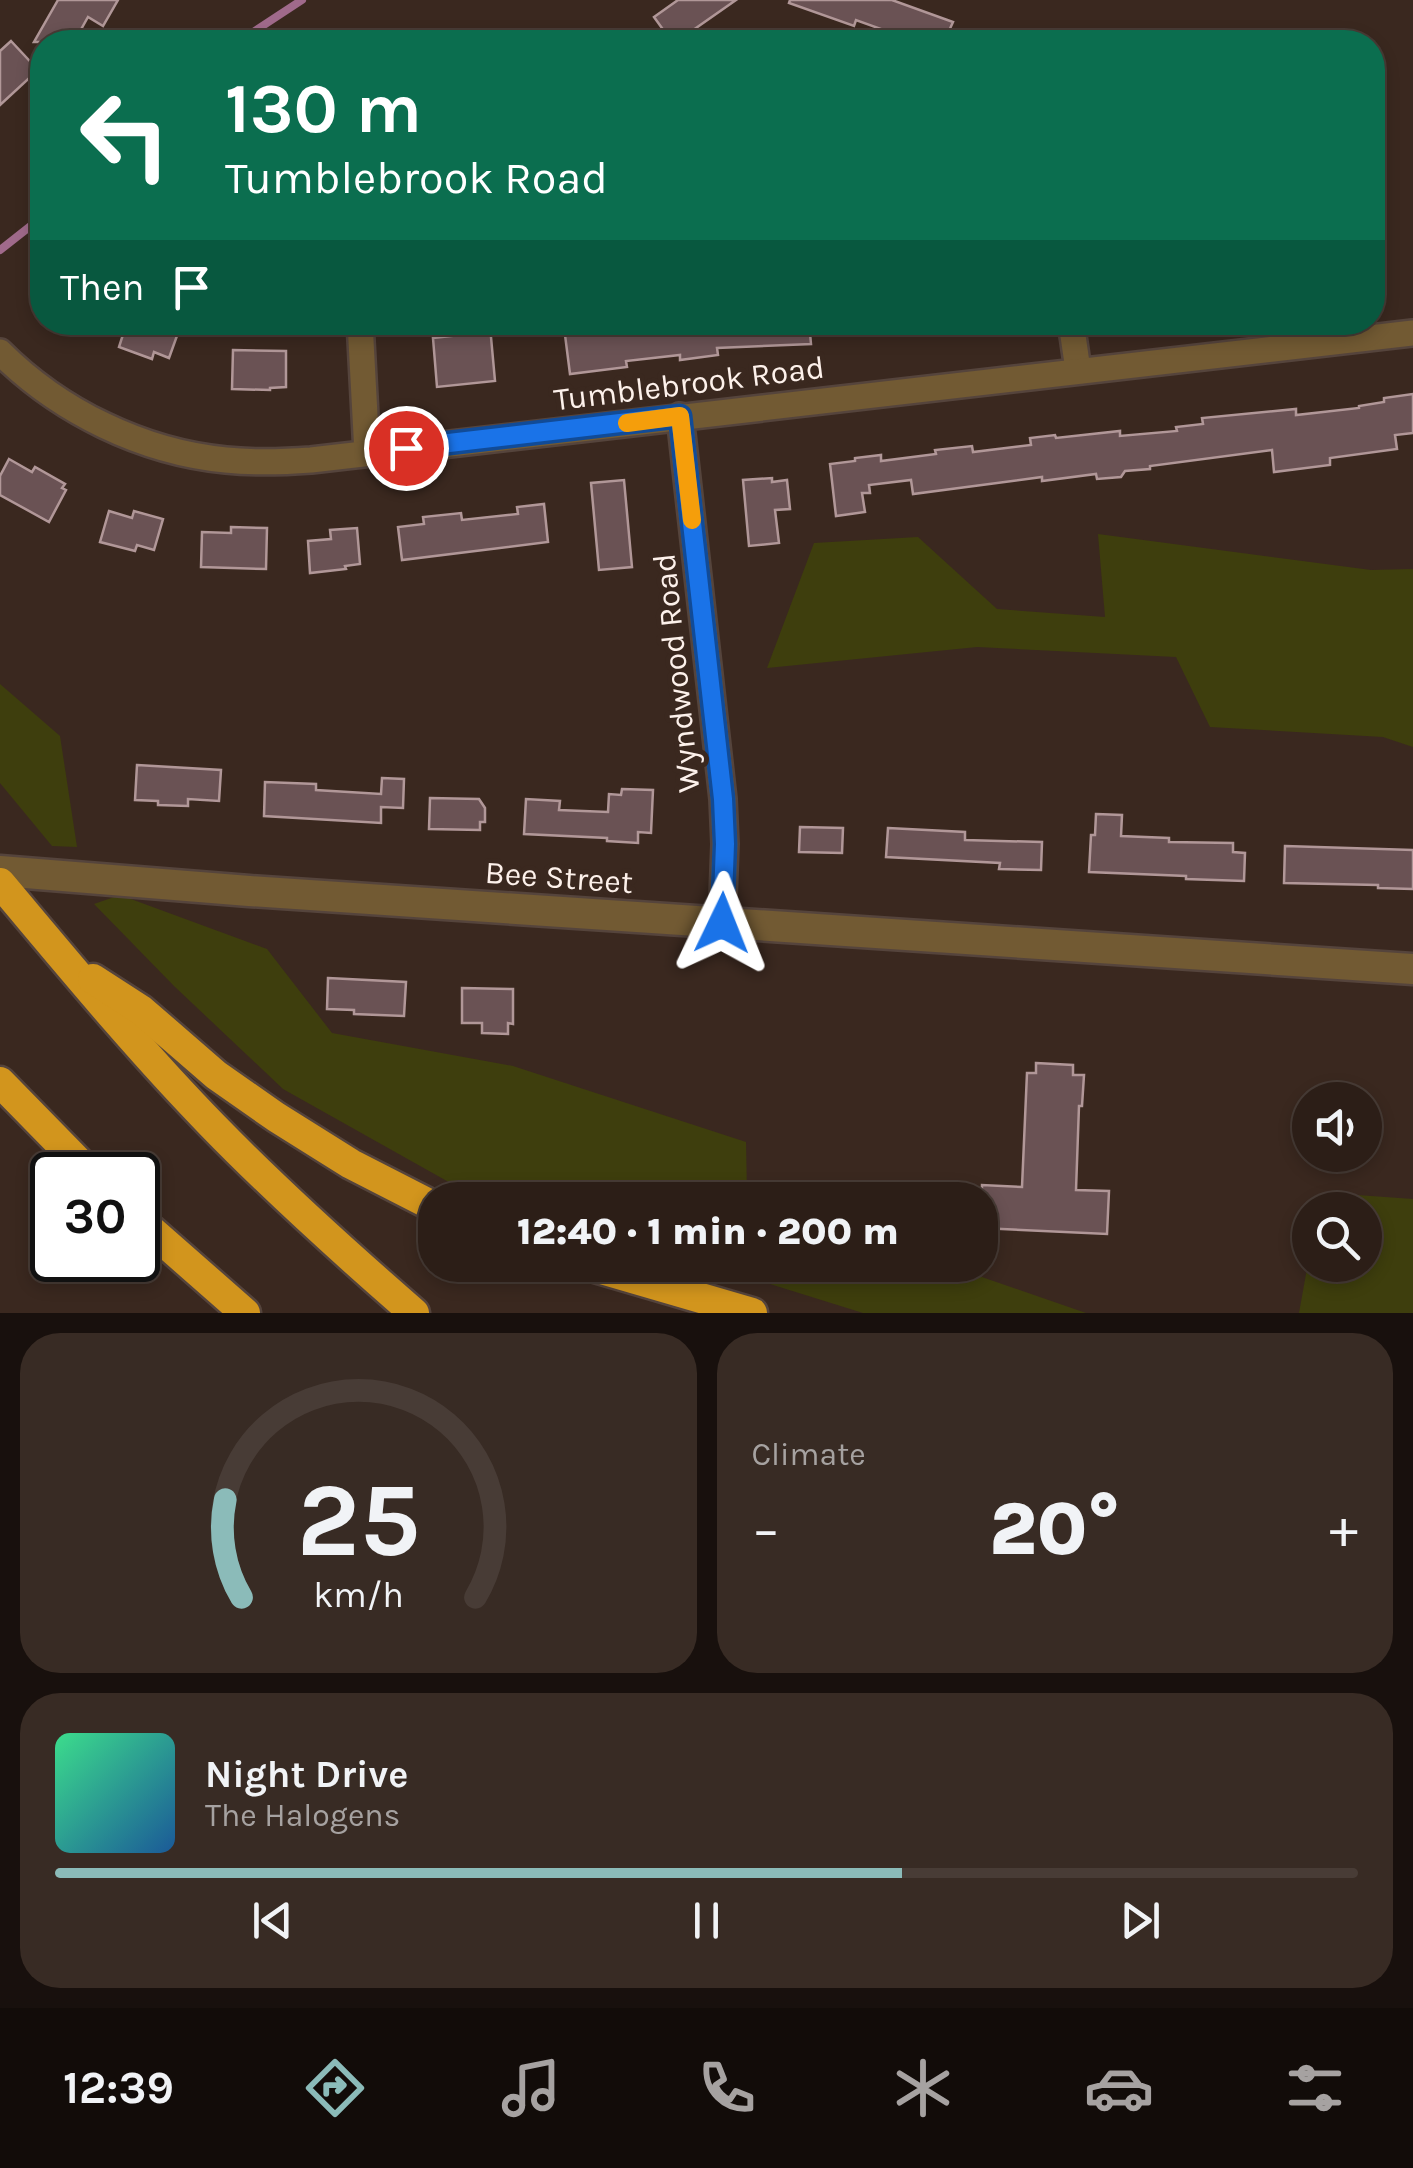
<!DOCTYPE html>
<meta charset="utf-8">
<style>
:root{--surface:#2c1e17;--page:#382b24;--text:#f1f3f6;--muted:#a6a2a1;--line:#483c36;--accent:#8bbbb9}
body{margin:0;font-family:Karla,sans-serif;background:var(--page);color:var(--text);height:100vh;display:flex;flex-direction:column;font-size:38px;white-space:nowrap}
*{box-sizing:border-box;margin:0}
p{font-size:32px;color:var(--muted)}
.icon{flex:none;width:55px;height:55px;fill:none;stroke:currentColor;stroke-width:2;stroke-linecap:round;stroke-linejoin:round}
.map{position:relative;height:1313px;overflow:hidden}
.drawer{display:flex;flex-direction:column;gap:20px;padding:20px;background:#18100d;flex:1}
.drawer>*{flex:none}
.top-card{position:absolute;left:30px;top:30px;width:1355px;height:305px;border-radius:40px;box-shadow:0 5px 15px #0003,0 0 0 2px var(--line);background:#0b6e4f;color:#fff;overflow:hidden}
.buttons{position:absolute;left:1292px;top:1082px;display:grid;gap:20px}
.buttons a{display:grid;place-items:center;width:90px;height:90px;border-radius:50%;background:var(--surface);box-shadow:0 5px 15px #0003,0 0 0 2px var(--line);font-size:50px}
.speed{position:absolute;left:30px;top:1152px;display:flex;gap:20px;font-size:50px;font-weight:700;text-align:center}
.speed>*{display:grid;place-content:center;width:130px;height:130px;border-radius:50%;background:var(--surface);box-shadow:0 5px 15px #0003,0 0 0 2px var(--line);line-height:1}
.speed .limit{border:5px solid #111;border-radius:15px;background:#fff;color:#111}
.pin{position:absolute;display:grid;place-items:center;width:85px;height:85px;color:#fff;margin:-42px;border:5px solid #fff;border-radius:50%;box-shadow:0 2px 10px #0007}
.me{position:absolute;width:110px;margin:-55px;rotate:2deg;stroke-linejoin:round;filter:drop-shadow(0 0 8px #0008)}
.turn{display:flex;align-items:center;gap:35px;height:210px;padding:0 30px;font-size:45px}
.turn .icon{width:130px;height:130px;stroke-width:2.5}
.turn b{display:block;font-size:70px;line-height:85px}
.then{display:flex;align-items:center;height:95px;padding:0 30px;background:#0003;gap:20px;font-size:38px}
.big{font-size:75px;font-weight:800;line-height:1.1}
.drawer .widget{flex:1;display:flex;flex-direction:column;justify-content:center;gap:15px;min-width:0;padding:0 35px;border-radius:40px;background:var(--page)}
.drawer .dial{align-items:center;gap:0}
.dial svg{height:260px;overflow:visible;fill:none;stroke:var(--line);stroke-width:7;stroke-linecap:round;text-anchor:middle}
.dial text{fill:var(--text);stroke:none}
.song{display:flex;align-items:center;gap:30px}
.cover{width:120px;height:120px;border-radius:15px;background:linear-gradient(135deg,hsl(150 70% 55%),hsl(210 70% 35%))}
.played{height:10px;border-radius:5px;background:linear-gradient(90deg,var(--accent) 65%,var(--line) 65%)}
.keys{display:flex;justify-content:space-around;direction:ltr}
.heat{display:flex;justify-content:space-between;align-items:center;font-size:55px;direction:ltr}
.drawer .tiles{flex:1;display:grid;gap:20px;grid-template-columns:1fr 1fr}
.widget:last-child{grid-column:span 2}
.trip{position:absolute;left:418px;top:1182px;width:580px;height:100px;border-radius:40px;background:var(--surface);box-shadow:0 5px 15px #0003,0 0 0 2px var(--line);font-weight:800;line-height:100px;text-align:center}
.menu{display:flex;height:160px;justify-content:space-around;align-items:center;background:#120c09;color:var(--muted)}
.menu .icon{width:70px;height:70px}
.menu .current{color:var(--accent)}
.menu b{font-size:45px;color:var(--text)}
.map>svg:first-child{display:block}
.green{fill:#3e3e0d}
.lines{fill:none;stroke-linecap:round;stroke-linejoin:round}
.stream{stroke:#a06a8b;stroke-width:8}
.building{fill:#6a5254;stroke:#b19798;stroke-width:2.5}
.minor-casing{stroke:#55443c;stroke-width:30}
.tertiary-casing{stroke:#55443c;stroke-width:35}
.motorway-casing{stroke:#55443c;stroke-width:35}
.minor{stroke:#725a33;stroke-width:25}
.tertiary{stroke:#725a33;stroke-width:30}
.motorway{stroke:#d2951d;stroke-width:30}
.route-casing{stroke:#114b97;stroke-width:25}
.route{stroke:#1a73e8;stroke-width:18}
.slow{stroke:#f59e0b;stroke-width:18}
.labels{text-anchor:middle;stroke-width:10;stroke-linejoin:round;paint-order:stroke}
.street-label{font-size:32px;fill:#fdf1eb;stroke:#3a281f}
</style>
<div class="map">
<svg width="1413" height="1313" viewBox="0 0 1413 1313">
<rect width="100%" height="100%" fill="#3a281f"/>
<g class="green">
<path d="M 1098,534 L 1371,570 L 1413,569 L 1413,747 L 1383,737 L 1210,727 L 1176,657 L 977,647 L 767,668 L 814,543 L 918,537 L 997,609 L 1105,617 Z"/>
<path d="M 0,684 L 60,736 L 77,847 L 52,846 L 0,783 Z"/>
<path d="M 120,895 L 267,949 L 332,1033 L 513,1066 L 746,1142 L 747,1195 L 760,1200 L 489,1200 L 470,1194 L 283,1089 L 174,986 L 94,904 Z"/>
<path d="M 1357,1195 L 1413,1199 L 1413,1313 L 1299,1313 L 1310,1252 L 1310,1265 L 1365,1265 L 1365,1210 L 1355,1210 Z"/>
<path d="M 709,1265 L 947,1265 L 1086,1313 L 863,1313 Z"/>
</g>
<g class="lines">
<g class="stream">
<path d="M 238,42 L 302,0"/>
<path d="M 0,250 L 42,217"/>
</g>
</g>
<g class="building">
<path d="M 58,0 L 118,0 L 103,26 L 88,17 L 74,42 L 34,42 Z"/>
<path d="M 678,0 L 736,0 L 676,42 L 672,42 L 654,17 Z"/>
<path d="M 790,0 L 892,0 L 953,22 L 944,42 L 917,42 L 856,20 L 854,26 L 789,3 Z"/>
<path d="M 11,41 L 38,70 L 0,105 L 0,51 Z"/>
<path d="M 127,322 L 147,322 L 178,333 L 169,358 L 154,352 L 152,359 L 119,347 Z"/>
<path d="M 597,322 L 700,322 L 700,326 L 734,322 L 809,322 L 811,344 L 717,348 L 718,355 L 680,360 L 680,355 L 626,361 L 627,367 L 570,374 L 565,335 L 598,332 Z"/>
<path d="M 490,326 L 495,381 L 437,387 L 433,338 L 461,335 L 460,329 Z"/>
<path d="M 233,350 L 286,351 L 286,387 L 270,388 L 270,390 L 232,389 Z"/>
<path d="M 1413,394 L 1413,433 L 1395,435 L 1397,449 L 1330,458 L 1330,465 L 1274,472 L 1272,450 L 1150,466 L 1150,469 L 1125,471 L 1121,477 L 1097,479 L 1096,474 L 1042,481 L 1042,477 L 913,494 L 911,480 L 869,485 L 870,493 L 862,493 L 865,512 L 836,516 L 830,464 L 855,461 L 855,458 L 881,455 L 881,461 L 936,454 L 935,450 L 972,446 L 973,452 L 1031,445 L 1030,438 L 1055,435 L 1056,438 L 1120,431 L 1120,436 L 1177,431 L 1176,427 L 1203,424 L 1202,418 L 1296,409 L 1296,415 L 1359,408 L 1359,406 L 1384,402 L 1384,398 Z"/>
<path d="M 9,459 L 32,472 L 35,467 L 65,484 L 62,488 L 66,490 L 49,522 L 0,495 L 0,476 Z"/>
<path d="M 772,478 L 772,482 L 787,480 L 790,509 L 775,510 L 779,543 L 749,546 L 743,480 Z"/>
<path d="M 624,480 L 632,567 L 599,570 L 591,483 Z"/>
<path d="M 544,504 L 548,542 L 402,560 L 398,527 L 424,524 L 423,517 L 461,513 L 462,520 L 518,514 L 517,507 Z"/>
<path d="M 109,511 L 132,518 L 134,511 L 163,519 L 154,550 L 137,545 L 135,551 L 100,542 Z"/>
<path d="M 231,527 L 267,528 L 266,569 L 201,567 L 202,532 L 231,533 Z"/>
<path d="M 357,528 L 360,564 L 345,566 L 346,569 L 310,573 L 308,541 L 331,539 L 330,530 Z"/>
<path d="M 137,765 L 221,770 L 219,801 L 188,799 L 188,806 L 158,805 L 158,801 L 135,800 Z"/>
<path d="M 382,778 L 404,779 L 403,808 L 381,807 L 381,823 L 264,816 L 265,782 L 316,784 L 316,790 L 381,794 Z"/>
<path d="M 622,789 L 653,790 L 651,833 L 638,832 L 638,843 L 607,841 L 607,838 L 524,834 L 526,799 L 560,801 L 559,810 L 608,812 L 609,794 L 621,795 Z"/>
<path d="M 430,798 L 479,799 L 485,808 L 485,822 L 480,822 L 480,830 L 429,829 Z"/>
<path d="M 1096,814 L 1122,815 L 1121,836 L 1169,838 L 1169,842 L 1233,843 L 1233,852 L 1245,853 L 1244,881 L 1186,879 L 1186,876 L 1089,872 L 1091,835 L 1095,835 Z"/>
<path d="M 800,827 L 843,828 L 842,853 L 799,852 Z"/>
<path d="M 888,828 L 965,832 L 965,840 L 1042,842 L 1041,870 L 999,869 L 1000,863 L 886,857 Z"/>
<path d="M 1285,846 L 1413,850 L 1413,889 L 1378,888 L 1378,885 L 1284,883 Z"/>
<path d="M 328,978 L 406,982 L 404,1016 L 354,1014 L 354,1010 L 327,1009 Z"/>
<path d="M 462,988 L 513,989 L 513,1024 L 508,1023 L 508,1034 L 482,1033 L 482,1023 L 462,1023 Z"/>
<path d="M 1036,1063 L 1073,1065 L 1073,1075 L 1084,1075 L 1082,1106 L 1079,1106 L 1076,1190 L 1109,1191 L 1107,1234 L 981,1228 L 982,1185 L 1022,1187 L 1027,1073 L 1036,1073 Z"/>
</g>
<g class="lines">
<defs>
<g id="minor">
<path d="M 360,322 L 367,453"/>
<path d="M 1071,322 L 1078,370"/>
<path d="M 0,352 C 59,411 142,452 226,460 C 254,463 283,462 311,460 L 1413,333"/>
<path d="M 680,416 L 723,799 L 725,844 L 722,923"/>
</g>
<path id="tertiary" d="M 0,871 L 249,891 L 1413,969"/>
<g id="motorway">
<path d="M 0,883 C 69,965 137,1048 212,1125 C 276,1191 345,1253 414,1313"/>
<path d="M 93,979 L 141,1010 L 216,1075 L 276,1117 L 351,1164 L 435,1207"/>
<path d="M 0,1082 L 91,1175"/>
<path d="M 138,1219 L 245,1313"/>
<path d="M 588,1265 L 752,1313"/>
</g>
</defs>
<use href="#minor" class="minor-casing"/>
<use href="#tertiary" class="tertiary-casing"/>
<use href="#motorway" class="motorway-casing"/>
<use href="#minor" class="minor"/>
<use href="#tertiary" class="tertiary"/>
<use href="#motorway" class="motorway"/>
</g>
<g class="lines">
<defs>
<path id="route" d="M 406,448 L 680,416 L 723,799 L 725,844 L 722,923"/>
</defs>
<use href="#route" class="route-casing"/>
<use href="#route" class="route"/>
<path class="slow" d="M 627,423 L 680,416 L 692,520"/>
</g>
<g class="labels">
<g class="street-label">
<text transform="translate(689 383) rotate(-7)" y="11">Tumblebrook Road</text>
<text transform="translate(676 673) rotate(-96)" y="11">Wyndwood Road</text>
<text transform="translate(559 877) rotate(4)" y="11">Bee Street</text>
</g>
</g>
</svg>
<div class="buttons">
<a><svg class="icon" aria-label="sound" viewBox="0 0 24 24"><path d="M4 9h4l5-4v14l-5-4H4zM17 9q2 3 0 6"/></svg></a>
<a><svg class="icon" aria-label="search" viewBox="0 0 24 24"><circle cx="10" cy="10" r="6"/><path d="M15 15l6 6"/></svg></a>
</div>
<div class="speed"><div class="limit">30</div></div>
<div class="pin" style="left:406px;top:448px;background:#d93025"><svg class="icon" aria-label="arrive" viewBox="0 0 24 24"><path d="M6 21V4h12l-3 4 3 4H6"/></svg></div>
<svg class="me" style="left:722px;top:923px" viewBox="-20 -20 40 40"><path d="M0-17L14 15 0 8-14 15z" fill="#1a73e8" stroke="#fff" stroke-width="4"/></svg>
<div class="trip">12:40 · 1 min · 200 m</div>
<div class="top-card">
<div class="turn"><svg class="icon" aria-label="left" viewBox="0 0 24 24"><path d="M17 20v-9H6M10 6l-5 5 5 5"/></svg><div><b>130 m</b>Tumblebrook Road</div></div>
<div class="then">Then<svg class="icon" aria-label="arrive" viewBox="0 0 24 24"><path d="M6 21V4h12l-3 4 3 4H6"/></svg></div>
</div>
</div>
<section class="drawer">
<div class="tiles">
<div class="widget dial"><svg viewBox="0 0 100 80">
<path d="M14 69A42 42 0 1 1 86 69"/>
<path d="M14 69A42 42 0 0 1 9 39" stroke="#8bbbb9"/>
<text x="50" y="56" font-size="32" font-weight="700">25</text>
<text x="50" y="72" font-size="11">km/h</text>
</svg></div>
<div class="widget"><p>Climate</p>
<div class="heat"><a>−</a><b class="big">20°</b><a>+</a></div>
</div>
<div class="widget">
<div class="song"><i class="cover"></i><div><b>Night Drive</b><p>The Halogens</p></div></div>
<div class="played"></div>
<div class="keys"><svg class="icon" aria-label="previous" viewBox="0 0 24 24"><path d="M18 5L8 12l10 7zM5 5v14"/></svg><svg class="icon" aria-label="pause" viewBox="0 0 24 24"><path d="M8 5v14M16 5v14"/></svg><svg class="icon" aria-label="next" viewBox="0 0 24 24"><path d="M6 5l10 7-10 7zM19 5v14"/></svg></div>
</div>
</div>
</section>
<nav class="menu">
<b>12:39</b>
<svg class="icon current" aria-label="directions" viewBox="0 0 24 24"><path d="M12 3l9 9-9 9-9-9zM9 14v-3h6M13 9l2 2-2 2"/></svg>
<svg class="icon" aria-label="music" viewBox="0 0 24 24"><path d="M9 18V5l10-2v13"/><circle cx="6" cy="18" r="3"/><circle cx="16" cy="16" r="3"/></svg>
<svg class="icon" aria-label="phone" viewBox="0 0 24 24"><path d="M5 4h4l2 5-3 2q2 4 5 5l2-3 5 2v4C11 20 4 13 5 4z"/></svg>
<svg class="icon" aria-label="climate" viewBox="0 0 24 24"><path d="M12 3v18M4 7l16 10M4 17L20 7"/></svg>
<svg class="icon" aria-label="car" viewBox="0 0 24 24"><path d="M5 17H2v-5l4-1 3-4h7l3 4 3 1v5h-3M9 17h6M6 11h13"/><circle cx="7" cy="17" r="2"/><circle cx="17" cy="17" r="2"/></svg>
<svg class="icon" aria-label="filters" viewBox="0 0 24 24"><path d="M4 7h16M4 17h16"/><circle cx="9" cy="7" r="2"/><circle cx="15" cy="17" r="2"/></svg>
</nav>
